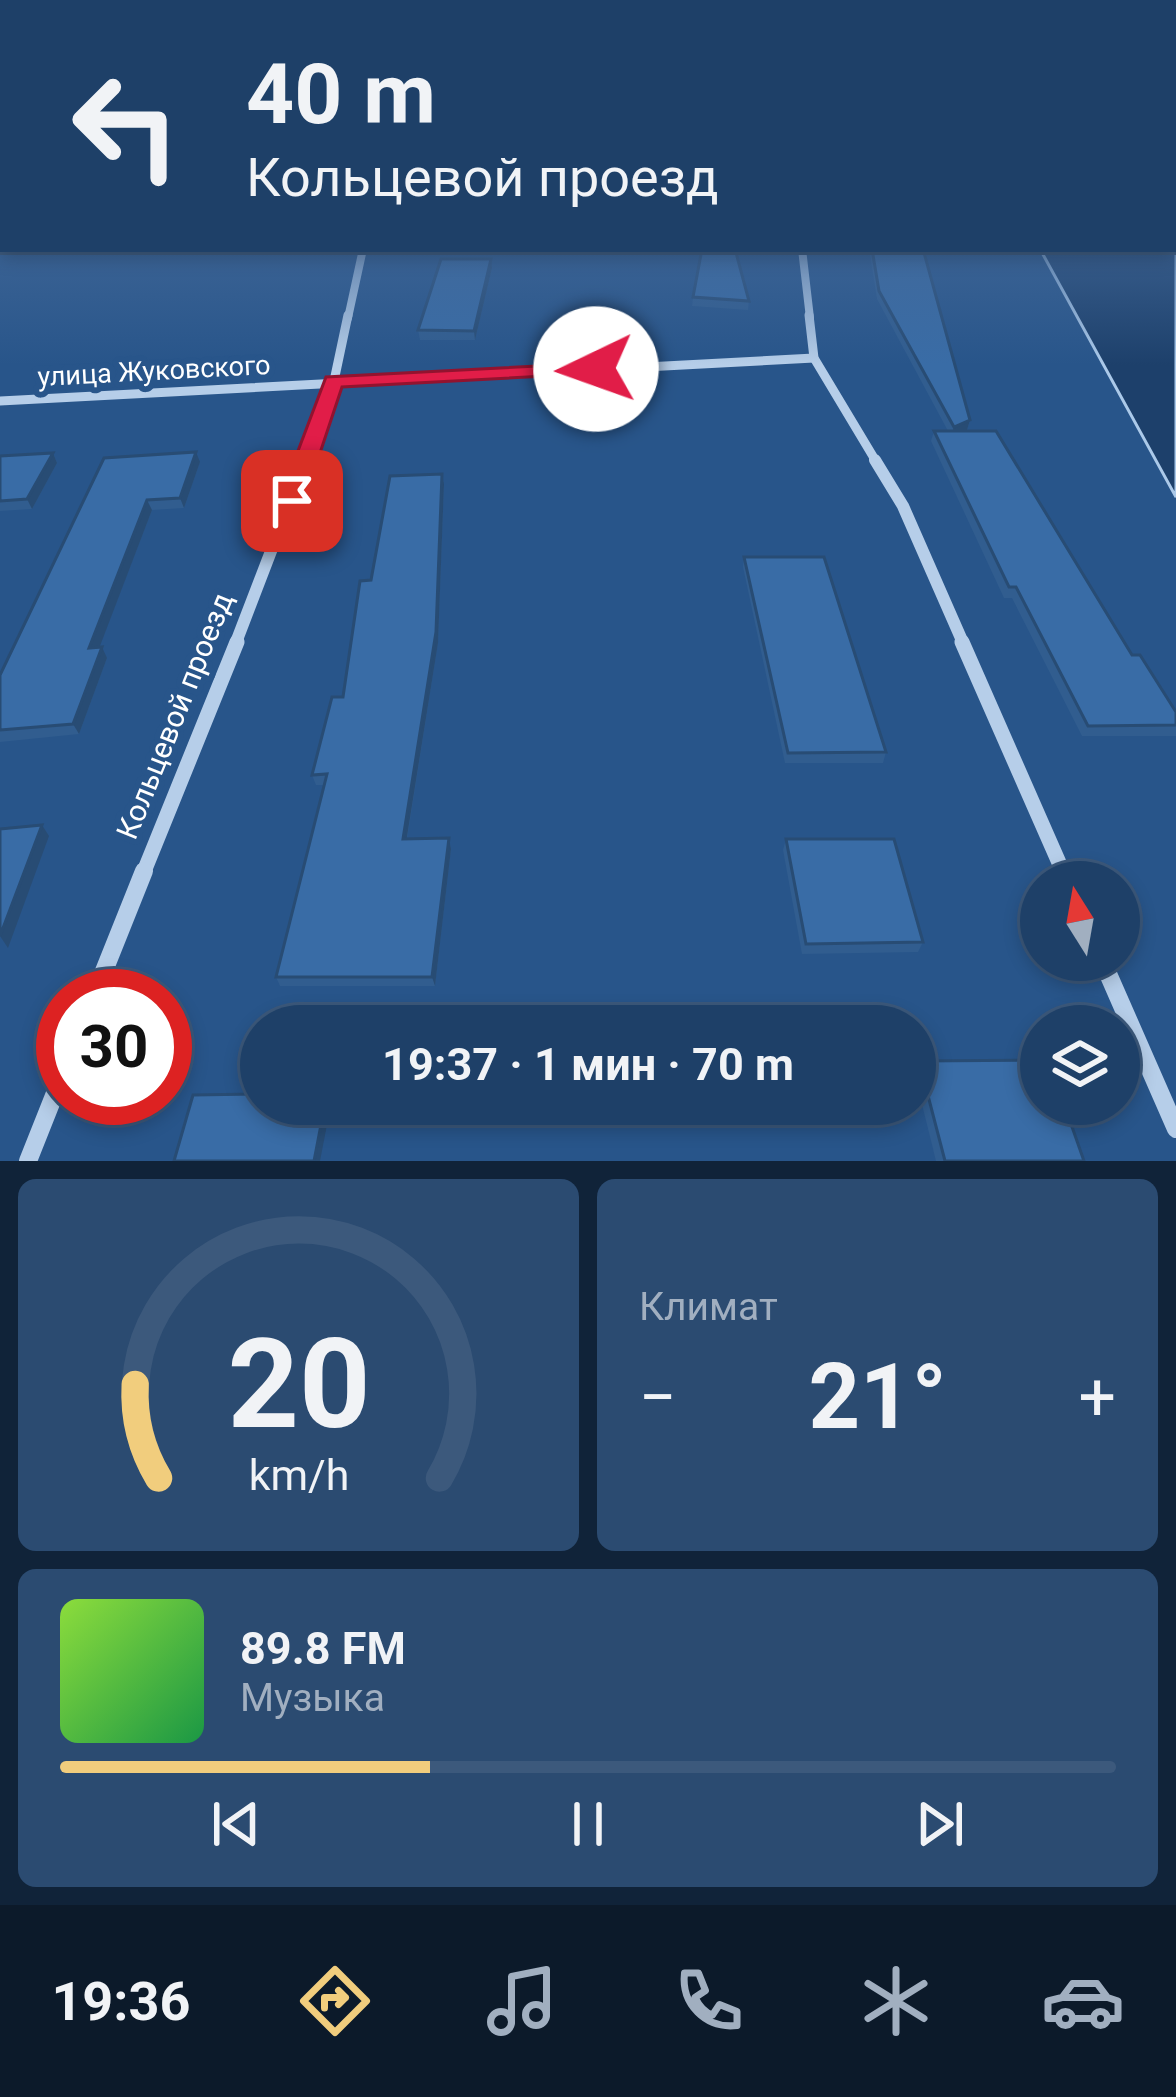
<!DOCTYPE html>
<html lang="ru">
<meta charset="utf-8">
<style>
:root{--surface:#1e4068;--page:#2b4b71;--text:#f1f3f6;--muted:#a1afc0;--line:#3c597c;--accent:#f1cd7d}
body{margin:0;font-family:Roboto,sans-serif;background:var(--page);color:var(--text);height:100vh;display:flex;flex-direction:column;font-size:45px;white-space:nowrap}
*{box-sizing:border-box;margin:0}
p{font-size:39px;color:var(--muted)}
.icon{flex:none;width:66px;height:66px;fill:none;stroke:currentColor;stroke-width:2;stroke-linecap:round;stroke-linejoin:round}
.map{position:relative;height:1161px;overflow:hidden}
.drawer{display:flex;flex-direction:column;gap:18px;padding:18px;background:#102339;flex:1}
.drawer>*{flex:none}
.guide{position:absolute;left:0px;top:0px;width:1176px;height:252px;box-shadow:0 6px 18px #0003,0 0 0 3px var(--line);background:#1e4068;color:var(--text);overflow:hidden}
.needle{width:78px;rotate:349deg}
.fabs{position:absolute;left:1020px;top:861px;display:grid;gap:24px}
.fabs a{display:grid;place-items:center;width:120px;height:120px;border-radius:50%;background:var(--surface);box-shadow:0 6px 18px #0003,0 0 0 3px var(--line);font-size:60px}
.speed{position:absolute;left:36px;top:969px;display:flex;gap:24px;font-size:60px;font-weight:700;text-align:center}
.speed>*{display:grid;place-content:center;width:156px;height:156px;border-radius:50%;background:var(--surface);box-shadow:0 6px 18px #0003,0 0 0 3px var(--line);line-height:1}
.speed .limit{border:18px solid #d22;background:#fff;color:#111}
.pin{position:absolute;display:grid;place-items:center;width:102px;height:102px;color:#fff;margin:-51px;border-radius:24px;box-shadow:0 6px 18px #0006}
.me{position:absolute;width:132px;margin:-66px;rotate:267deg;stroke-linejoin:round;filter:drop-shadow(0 0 9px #0008)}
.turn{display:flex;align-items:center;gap:42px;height:252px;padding:0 48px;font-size:54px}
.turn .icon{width:156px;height:156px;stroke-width:2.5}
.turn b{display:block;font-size:84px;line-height:102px}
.big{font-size:90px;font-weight:700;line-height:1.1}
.drawer .tile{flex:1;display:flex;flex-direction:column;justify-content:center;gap:18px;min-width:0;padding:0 42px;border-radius:18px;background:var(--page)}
.drawer .dial{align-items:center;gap:0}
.dial svg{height:312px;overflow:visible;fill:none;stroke:var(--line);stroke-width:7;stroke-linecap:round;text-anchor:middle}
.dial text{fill:var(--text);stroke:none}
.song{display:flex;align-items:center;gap:36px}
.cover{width:144px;height:144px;border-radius:18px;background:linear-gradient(135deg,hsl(90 70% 55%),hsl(140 70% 35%))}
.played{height:12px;border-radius:6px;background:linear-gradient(90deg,var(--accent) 35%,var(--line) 35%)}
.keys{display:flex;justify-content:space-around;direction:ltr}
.heat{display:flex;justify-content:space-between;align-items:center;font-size:66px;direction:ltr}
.drawer .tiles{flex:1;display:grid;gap:18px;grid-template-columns:1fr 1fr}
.tile:last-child{grid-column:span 2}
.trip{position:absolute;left:240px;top:1005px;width:696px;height:120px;border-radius:60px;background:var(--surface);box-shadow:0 6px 18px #0003,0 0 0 3px var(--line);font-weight:700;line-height:120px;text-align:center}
.tabs{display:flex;height:192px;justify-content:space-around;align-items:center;background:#0c1a2a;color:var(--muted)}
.tabs .icon{width:84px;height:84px}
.tabs .on{color:var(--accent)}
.tabs b{font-size:54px;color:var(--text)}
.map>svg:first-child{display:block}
.water{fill:#1d406b;stroke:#abc9e9;stroke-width:3}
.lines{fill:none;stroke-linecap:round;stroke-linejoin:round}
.street-far4{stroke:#b6cee9;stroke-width:8}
.street-far3{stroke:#b6cee9;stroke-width:9}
.street-far2{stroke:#b6cee9;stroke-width:12}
.street-far1{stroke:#b6cee9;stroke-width:15}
.street{stroke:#b6cee9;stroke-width:18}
.wall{fill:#315d8f}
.shaded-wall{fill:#284c74}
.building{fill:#396ca6;stroke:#284c74;stroke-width:3}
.route{fill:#e11d48;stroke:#92132f;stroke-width:3}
.labels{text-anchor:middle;stroke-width:12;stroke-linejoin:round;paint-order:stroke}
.far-street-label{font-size:27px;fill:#fff;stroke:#28558a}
.street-label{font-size:30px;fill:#fff;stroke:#28558a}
</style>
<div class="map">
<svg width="1176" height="1161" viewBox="0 0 1176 1161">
<rect width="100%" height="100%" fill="#28558a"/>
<path class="water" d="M 1173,202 L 1176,202 L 1176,497 L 1040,249 L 1173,249 Z"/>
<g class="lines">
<g class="street-far4">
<path d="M 802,249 L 810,318"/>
<path d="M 348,318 L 363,249"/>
</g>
<g class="street-far3">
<path d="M 809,315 L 814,358 L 877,463"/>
<path d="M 0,401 L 814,358"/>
<path d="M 305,463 L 334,381 L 348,315"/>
</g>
<g class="street-far2">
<path d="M 875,460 L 903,506 L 964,645"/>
<path d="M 235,645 L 306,460"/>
</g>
<g class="street-far1">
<path d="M 962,642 L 1064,874"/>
<path d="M 143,874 L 237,642"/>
</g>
<g class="street">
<path d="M 1063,871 L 1068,882"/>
<path d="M 1102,960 L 1176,1129"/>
<path d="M 94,996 L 144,871"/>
<path d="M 28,1161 L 63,1073"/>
</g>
</g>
<g class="wall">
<path d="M 869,249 L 923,249 L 970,420 L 967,430 L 964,431 L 1176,712 L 1176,736 L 1082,736 L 1012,598 L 1004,598 L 931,441 L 934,431 L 948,431 L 877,299 Z"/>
<path d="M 491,259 L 492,268 L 475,340 L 420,340 L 418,330 Z"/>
<path d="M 693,297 L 749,301 L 748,310 L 692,306 Z"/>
<path d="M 53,453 L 57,463 L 32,509 L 0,511 L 0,456 Z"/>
<path d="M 104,458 L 200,462 L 184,508 L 152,510 L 99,647 L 107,658 L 79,734 L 0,742 L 0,675 Z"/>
<path d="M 442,474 L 444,484 L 438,643 L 407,839 L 449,838 L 451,849 L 435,986 L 280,986 L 276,977 L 324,785 L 316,785 L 312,775 L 343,697 L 371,580 Z"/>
<path d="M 744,557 L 886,752 L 883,763 L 785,763 L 743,567 Z"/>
<path d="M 786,839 L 923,942 L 918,952 L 802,954 L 783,850 Z"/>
<path d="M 919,1061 L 1084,1161 L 936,1161 L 915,1076 L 915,1067 Z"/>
</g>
<g class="shaded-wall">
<path d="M 491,259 L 492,268 L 475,340 L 474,331 Z"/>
<path d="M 970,420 L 967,430 L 951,436 L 954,427 Z"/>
<path d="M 196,452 L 200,462 L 184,508 L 180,498 Z"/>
<path d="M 53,453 L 57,463 L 32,509 L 27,499 Z"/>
<path d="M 442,474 L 444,484 L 438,643 L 405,849 L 403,839 Z"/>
<path d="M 147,500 L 152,510 L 95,659 L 89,648 Z"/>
<path d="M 102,647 L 107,658 L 79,734 L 73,724 Z"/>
<path d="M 42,825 L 49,836 L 8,948 L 0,936 Z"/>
<path d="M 449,838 L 451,849 L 435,986 L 432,977 Z"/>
<path d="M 325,1104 L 331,1104 L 320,1161 L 314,1161 Z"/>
</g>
<g class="building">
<path d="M 702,249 L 735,249 L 749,301 L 693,297 Z"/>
<path d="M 872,249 L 923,249 L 970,420 L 954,427 L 879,291 Z"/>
<path d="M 441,259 L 491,259 L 474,331 L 418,330 Z"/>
<path d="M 934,431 L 996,431 L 1132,655 L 1140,655 L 1176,712 L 1176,725 L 1088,726 L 1016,587 L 1009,587 Z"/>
<path d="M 196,452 L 180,498 L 147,500 L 89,648 L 102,647 L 73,724 L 0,730 L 0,675 L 104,458 Z"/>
<path d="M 53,453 L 27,499 L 0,501 L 0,456 Z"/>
<path d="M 442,474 L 436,632 L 403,839 L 449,838 L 432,977 L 276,977 L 327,774 L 312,775 L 332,697 L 343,697 L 360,581 L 371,580 L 390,476 Z"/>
<path d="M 744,557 L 824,557 L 886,752 L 788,753 Z"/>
<path d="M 42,825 L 0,936 L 0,829 Z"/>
<path d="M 786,839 L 894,839 L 923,942 L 806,944 Z"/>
<path d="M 1041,1060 L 1041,1104 L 1064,1104 L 1084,1161 L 945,1161 L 919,1061 Z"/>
<path d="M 261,1094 L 261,1104 L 325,1104 L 314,1161 L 174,1161 L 193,1095 Z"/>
</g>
<linearGradient id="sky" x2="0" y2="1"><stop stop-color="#162f4c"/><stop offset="0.55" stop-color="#426898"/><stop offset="1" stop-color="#426898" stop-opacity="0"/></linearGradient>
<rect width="1176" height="365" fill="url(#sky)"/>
<path class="route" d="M 596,363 L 603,364 L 603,373 L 342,387 L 304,501 L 292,509 L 279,501 L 326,377 Z"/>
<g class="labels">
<g class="far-street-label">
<text transform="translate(154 371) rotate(-3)" y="9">улица Жуковского</text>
</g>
<g class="street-label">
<text transform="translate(175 716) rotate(-68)" y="10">Кольцевой проезд</text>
</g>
</g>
</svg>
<div class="fabs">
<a><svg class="needle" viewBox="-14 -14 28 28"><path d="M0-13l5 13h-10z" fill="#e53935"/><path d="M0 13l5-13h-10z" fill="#a1afc0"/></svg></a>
<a><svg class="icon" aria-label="layers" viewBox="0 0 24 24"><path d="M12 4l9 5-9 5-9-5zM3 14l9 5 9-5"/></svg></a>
</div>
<div class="speed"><div class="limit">30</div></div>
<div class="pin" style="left:292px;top:501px;background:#d93025"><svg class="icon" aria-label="arrive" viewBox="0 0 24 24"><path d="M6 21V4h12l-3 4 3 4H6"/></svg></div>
<svg class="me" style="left:596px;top:369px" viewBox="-20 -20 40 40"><circle r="19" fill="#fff"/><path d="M0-13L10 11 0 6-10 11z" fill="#e11d48"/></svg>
<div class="trip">19:37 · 1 мин · 70 m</div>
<div class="guide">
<div class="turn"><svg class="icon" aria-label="left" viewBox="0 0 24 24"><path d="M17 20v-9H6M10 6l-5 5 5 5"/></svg><div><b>40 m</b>Кольцевой проезд</div></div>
</div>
</div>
<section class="drawer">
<div class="tiles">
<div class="tile dial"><svg viewBox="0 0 100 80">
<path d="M14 69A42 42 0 1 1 86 69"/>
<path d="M14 69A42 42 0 0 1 8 45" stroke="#f1cd7d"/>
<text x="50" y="56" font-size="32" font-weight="700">20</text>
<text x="50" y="72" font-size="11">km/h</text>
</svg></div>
<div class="tile"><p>Климат</p>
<div class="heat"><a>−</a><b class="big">21°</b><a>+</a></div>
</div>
<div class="tile">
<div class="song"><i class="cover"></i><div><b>89.8 FM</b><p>Музыка</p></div></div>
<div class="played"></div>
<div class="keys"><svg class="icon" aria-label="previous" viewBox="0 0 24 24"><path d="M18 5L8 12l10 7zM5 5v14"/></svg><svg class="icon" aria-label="pause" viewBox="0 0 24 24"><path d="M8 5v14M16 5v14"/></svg><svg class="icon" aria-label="next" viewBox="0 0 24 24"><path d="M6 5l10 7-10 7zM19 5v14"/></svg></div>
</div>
</div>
</section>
<nav class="tabs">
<b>19:36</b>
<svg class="icon on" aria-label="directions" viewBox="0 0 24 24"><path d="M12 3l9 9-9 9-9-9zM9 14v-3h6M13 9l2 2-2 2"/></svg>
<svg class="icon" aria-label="music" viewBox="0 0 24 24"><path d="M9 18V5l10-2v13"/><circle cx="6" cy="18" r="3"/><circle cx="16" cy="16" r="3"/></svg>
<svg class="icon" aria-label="phone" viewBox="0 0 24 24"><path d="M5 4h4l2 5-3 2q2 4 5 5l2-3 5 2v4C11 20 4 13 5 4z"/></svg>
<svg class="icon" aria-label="climate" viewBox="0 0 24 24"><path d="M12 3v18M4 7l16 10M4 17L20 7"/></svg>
<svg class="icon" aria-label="car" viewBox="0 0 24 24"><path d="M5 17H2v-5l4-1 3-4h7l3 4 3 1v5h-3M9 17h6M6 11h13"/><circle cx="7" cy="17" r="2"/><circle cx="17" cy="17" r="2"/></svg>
</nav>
